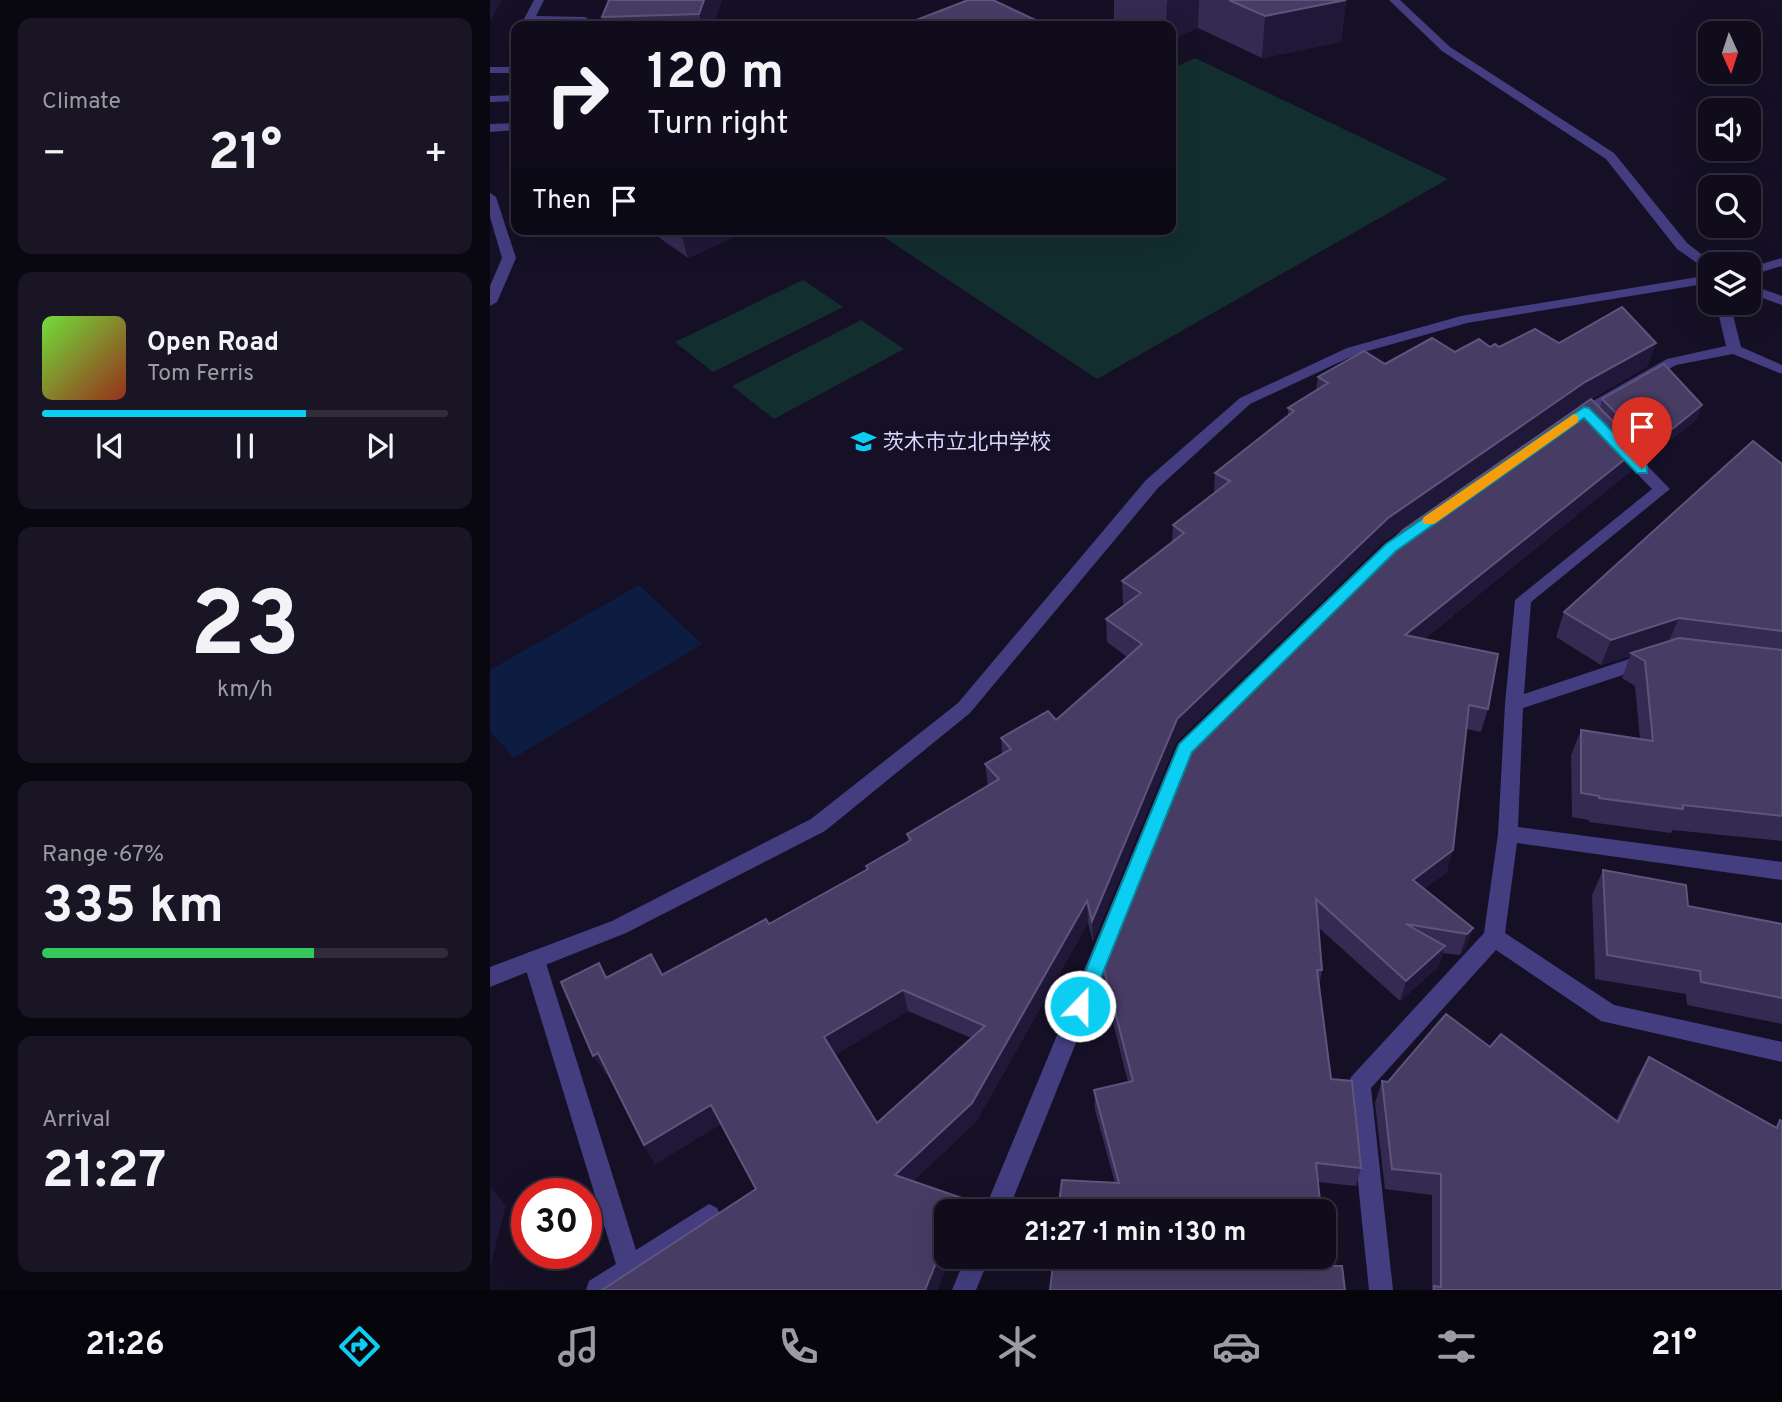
<!DOCTYPE html>
<meta charset="utf-8">
<style>
:root{--surface:#100c1c;--page:#191525;--text:#f1f3f6;--muted:#9c9ba3;--line:#302c3b;--accent:#0ccef3}
body{margin:0;font-family:Overpass,"Noto Sans JP",sans-serif;background:var(--page);color:var(--text);height:100vh;display:flex;flex-direction:column;font-size:26px;white-space:nowrap}
*{box-sizing:border-box;margin:0}
p{font-size:23px;color:var(--muted)}
.icon{flex:none;width:38px;height:38px;fill:none;stroke:currentColor;stroke-width:2;stroke-linecap:round;stroke-linejoin:round}
.map{position:relative;flex:1;overflow:hidden}
.details{display:flex;flex-direction:column;gap:18px;padding:18px;background:#09070f;width:490px}
.details>*{flex:none}
.hud{position:absolute;left:21px;top:21px;width:665px;height:214px;border-radius:14px;box-shadow:0 7px 28px #0002,0 0 0 2px var(--line);background:#100c1c;color:var(--text);overflow:hidden}
.needle{width:46px;rotate:177deg}
.buttons{position:absolute;left:1208px;top:21px;display:grid;gap:14px}
.buttons a{display:grid;place-items:center;width:63px;height:63px;border-radius:14px;background:var(--surface);box-shadow:0 7px 28px #0002,0 0 0 2px var(--line);font-size:35px}
.speed{position:absolute;left:21px;top:1178px;display:flex;gap:14px;font-size:35px;font-weight:700;text-align:center}
.speed>*{display:grid;place-content:center;width:91px;height:91px;border-radius:50%;background:var(--surface);box-shadow:0 7px 28px #0002,0 0 0 2px var(--line);line-height:1}
.speed .limit{border:10px solid #d22;background:#fff;color:#111}
.pin{position:absolute;display:grid;place-items:center;width:60px;height:60px;color:#fff;margin:-72px -30px;border-radius:50% 50% 50% 0;rotate:-45deg;box-shadow:0 0 7px #0007}
.pin .icon{rotate:45deg}
.me{position:absolute;width:77px;margin:-38px;rotate:22deg;stroke-linejoin:round;filter:drop-shadow(0 0 5px #0008)}
.turn{display:flex;align-items:center;gap:24px;height:147px;padding:0 21px;font-size:32px}
.turn .icon{width:91px;height:91px;stroke-width:2.5}
.turn b{display:block;font-size:49px;line-height:60px}
.then{display:flex;align-items:center;height:66px;padding:0 21px;background:#0003;gap:14px;font-size:26px}
.big{font-size:52px;font-weight:700;line-height:1.1}
.details .card{flex:1;display:flex;flex-direction:column;justify-content:center;gap:10px;min-width:0;padding:0 24px;border-radius:14px;background:var(--page)}
.details .dial{align-items:center;gap:0}
.dial b{font-size:91px;line-height:1}
.song{display:flex;align-items:center;gap:21px}
.cover{width:84px;height:84px;border-radius:10px;background:linear-gradient(135deg,hsl(100 70% 55%),hsl(10 70% 35%))}
.played{height:7px;border-radius:4px;background:linear-gradient(90deg,var(--accent) 65%,var(--line) 65%)}
.keys{display:flex;justify-content:space-around;direction:ltr}
.heat{display:flex;justify-content:space-between;align-items:center;font-size:38px;direction:ltr}
.charge{height:10px;border-radius:5px;background:linear-gradient(90deg,#34c759 67%,var(--line) 0)}
.trip{position:absolute;left:444px;top:1199px;width:402px;height:70px;border-radius:14px;background:var(--surface);box-shadow:0 7px 28px #0002,0 0 0 2px var(--line);font-weight:700;line-height:70px;text-align:center}
.dock{display:flex;height:112px;justify-content:space-around;align-items:center;background:#06050b;color:var(--muted)}
.dock .icon{width:49px;height:49px}
.dock .on{color:var(--accent)}
.dock b{font-size:32px;color:var(--text)}
main{display:flex;flex:1;min-height:0}
.map>svg:first-child{display:block}
.green{fill:#132e2f}
.water{fill:#0d1d41}
.lines{fill:none;stroke-linecap:round;stroke-linejoin:round}
.service{fill:#443e81;fill-rule:evenodd}
.minor{fill:#443e81;fill-rule:evenodd}
.tertiary{fill:#443e81;fill-rule:evenodd}
.wall{fill:#352a52;fill-rule:evenodd}
.shaded-wall{fill:#201838}
.building{fill:#473c64;stroke:#5e547c;stroke-width:2;fill-rule:evenodd}
.route{fill:#0ccef3;stroke:#08869e;stroke-width:2}
.slow{fill:#f59e0b}
.labels{text-anchor:middle;stroke-width:7;stroke-linejoin:round;paint-order:stroke}
.poi-label{font-size:21px;fill:#ddd6fd;stroke:#151025;text-anchor:start}
</style>
<main>
<section class="details">
<div class="card"><p>Climate</p>
<div class="heat"><a>−</a><b class="big">21°</b><a>+</a></div>
</div>
<div class="card">
<div class="song"><i class="cover"></i><div><b>Open Road</b><p>Tom Ferris</p></div></div>
<div class="played"></div>
<div class="keys"><svg class="icon" aria-label="previous" viewBox="0 0 24 24"><path d="M18 5L8 12l10 7zM5 5v14"/></svg><svg class="icon" aria-label="pause" viewBox="0 0 24 24"><path d="M8 5v14M16 5v14"/></svg><svg class="icon" aria-label="next" viewBox="0 0 24 24"><path d="M6 5l10 7-10 7zM19 5v14"/></svg></div>
</div>
<div class="card dial"><b>23</b><p>km/h</p></div>
<div class="card"><p>Range · 67%</p><b class="big">335 km</b><div class="charge"></div></div>
<div class="card"><p>Arrival</p><b class="big">21:27</b></div>
</section>
<div class="map">
<svg width="1292" height="1290" viewBox="0 0 1292 1290">
<rect width="100%" height="100%" fill="#151025"/>
<g class="green">
<path d="M 705,58 L 958,179 L 607,379 L 382,229 L 681,229 L 681,69 Z"/>
<path d="M 313,280 L 353,307 L 223,372 L 185,342 Z"/>
<path d="M 371,320 L 414,349 L 284,419 L 242,386 Z"/>
</g>
<path class="water" d="M 149,585 L 212,644 L 24,758 L 0,731 L 0,670 Z"/>
<g class="lines">
<g class="service">
<path d="M 44,0 L 54,0 L 46,16 L 95,17 L 100,20 L 98,26 L 88,26 L 89,23 L 35,21 L 34,19 Z"/>
<rect x="0" y="67" width="26" height="6"/>
<path d="M 26,95 L 26,101 L 0,102 L 0,96 Z"/>
<path d="M 26,123 L 26,130 L 0,132 L 0,124 Z"/>
<path d="M 0,193 L 6,197 L 26,258 L 7,302 L 0,306 L 0,286 L 12,258 L 0,217 Z"/>
</g>
<g class="minor">
<path d="M 899,0 L 910,0 L 960,47 L 1124,153 L 1197,243 L 1224,264 L 1220,264 L 1220,272 L 1187,249 L 1116,159 L 952,51 Z"/>
<path d="M 1258,284 L 1292,296 L 1292,305 L 1258,293 Z"/>
<path d="M 1226,303 L 1240,303 L 1251,347 L 1292,365 L 1292,374 L 1243,354 L 1186,365 L 1092,419 L 1082,419 L 1080,416 L 1082,413 L 1177,359 L 1236,346 Z"/>
<path d="M 1129,441 L 1134,442 L 1180,489 L 1041,602 L 1034,694 L 1157,653 L 1163,655 L 1166,660 L 1163,665 L 1033,708 L 1028,827 L 1292,862 L 1292,880 L 1027,843 L 1015,933 L 1124,1005 L 1292,1042 L 1292,1062 L 1111,1021 L 1006,950 L 881,1088 L 903,1290 L 879,1290 L 858,1085 L 861,1077 L 994,933 L 1008,834 L 1015,704 L 1025,600 L 1162,489 L 1124,450 L 1121,446 L 1124,442 Z"/>
<path d="M 719,719 L 726,721 L 728,726 L 703,753 L 518,1211 L 494,1211 L 686,749 L 712,721 Z"/>
<path d="M 44,951 L 51,953 L 55,960 L 146,1250 L 219,1204 L 227,1208 L 231,1216 L 227,1224 L 130,1290 L 96,1290 L 99,1281 L 126,1264 L 33,960 L 37,953 Z"/>
<path d="M 476,1256 L 500,1256 L 486,1290 L 462,1290 Z"/>
</g>
<g class="tertiary">
<path d="M 1292,258 L 1292,266 L 1258,276 L 1258,268 Z"/>
<path d="M 1220,275 L 1220,283 L 977,323 L 867,354 L 760,404 L 668,488 L 480,713 L 335,831 L 136,933 L 0,987 L 0,967 L 122,921 L 321,819 L 468,703 L 656,480 L 750,398 L 857,348 L 971,316 Z"/>
</g>
</g>
<g class="wall">
<path d="M 232,0 L 223,26 L 115,26 L 112,17 Z"/>
<path d="M 624,0 L 856,0 L 851,42 L 772,58 L 708,28 L 681,26 L 641,26 L 624,19 Z"/>
<path d="M 157,229 L 261,229 L 198,258 Z"/>
<path d="M 1069,343 L 1158,366 L 1101,399 L 1110,408 L 1112,399 L 1207,419 L 1155,460 L 1148,453 L 1141,471 L 934,639 L 998,709 L 991,732 L 977,729 L 957,872 L 934,889 L 983,928 L 975,949 L 970,955 L 953,953 L 948,967 L 910,1001 L 828,927 L 832,970 L 829,987 L 841,1079 L 871,1168 L 866,1186 L 828,1182 L 625,1183 L 605,1110 L 604,1090 L 638,1082 L 613,983 L 612,962 L 1101,399 L 1088,406 L 893,542 L 686,742 L 603,942 L 598,923 L 486,1122 L 423,1181 L 472,1198 L 475,1211 L 457,1211 L 457,1256 L 460,1256 L 447,1290 L 266,1189 L 231,1124 L 165,1164 L 154,1145 L 118,1074 L 116,1075 L 109,963 L 117,977 L 172,975 L 279,924 L 377,869 L 376,866 L 418,841 L 417,834 L 498,786 L 495,764 L 512,754 L 511,738 L 566,720 L 637,657 L 617,642 L 616,619 L 634,605 L 633,604 L 632,581 L 682,542 L 683,525 L 724,493 L 725,473 L 798,416 L 798,408 L 826,390 L 828,377 L 965,352 L 1000,347 L 1009,347 ZM 418,1011 L 481,1038 L 387,1123 L 345,1055 Z"/>
<path d="M 1292,464 L 1292,841 L 1182,830 L 1181,833 L 1099,822 L 1099,820 L 1082,817 L 1081,755 L 1091,730 L 1150,739 L 1145,686 L 1132,678 L 1140,656 L 1111,665 L 1066,637 L 1074,612 Z"/>
<path d="M 1113,870 L 1198,906 L 1292,924 L 1292,1024 L 1197,1005 L 1196,994 L 1105,979 L 1102,895 Z"/>
<path d="M 1000,1047 L 1126,1120 L 1146,1079 L 1159,1057 L 1285,1127 L 1290,1120 L 1292,1290 L 942,1290 L 942,1195 L 895,1189 L 885,1103 L 892,1081 L 898,1082 Z"/>
</g>
<g class="shaded-wall">
<path d="M 0,0 L 12,0 L 0,21 Z"/>
<path d="M 214,0 L 232,0 L 223,26 L 212,26 L 209,14 Z"/>
<path d="M 679,0 L 709,0 L 708,28 L 681,40 L 681,26 L 676,26 L 677,1 Z"/>
<path d="M 856,0 L 851,42 L 772,58 L 775,16 Z"/>
<path d="M 190,229 L 261,229 L 198,258 Z"/>
<path d="M 1166,343 L 1158,366 L 1088,406 L 893,542 L 686,742 L 603,942 L 602,921 L 687,719 L 898,518 L 1095,382 Z"/>
<path d="M 1212,405 L 1207,419 L 1155,460 L 1160,447 Z"/>
<path d="M 1149,448 L 1141,471 L 910,658 L 915,635 Z"/>
<path d="M 1189,618 L 1178,643 L 1141,653 L 1140,656 L 1111,665 L 1121,640 Z"/>
<path d="M 963,850 L 957,872 L 917,902 L 923,880 Z"/>
<path d="M 597,901 L 598,923 L 486,1122 L 410,1193 L 405,1175 Z"/>
<path d="M 983,928 L 975,949 L 970,955 L 977,934 Z"/>
<path d="M 955,946 L 948,967 L 910,1001 L 916,981 Z"/>
<path d="M 413,990 L 418,1011 L 342,1057 L 334,1037 Z"/>
<path d="M 108,1053 L 120,1073 L 116,1075 L 103,1056 Z"/>
<path d="M 221,1105 L 231,1124 L 165,1164 L 154,1145 Z"/>
<path d="M 0,1187 L 16,1205 L 0,1267 Z"/>
<path d="M 472,1198 L 475,1211 L 467,1211 Z"/>
<path d="M 457,1236 L 457,1256 L 460,1256 L 447,1290 L 435,1290 Z"/>
</g>
<g class="building">
<path d="M 119,0 L 214,0 L 209,14 L 112,17 Z"/>
<path d="M 478,0 L 503,0 L 558,26 L 411,26 Z"/>
<path d="M 739,0 L 856,0 L 775,16 Z"/>
<path d="M 1132,307 L 1166,343 L 1095,382 L 898,518 L 687,719 L 602,921 L 597,901 L 482,1103 L 405,1175 L 472,1198 L 467,1211 L 457,1211 L 457,1236 L 435,1290 L 112,1290 L 266,1189 L 221,1105 L 154,1145 L 108,1053 L 103,1056 L 71,982 L 109,963 L 116,978 L 161,954 L 172,975 L 276,919 L 279,924 L 378,869 L 376,866 L 421,840 L 417,834 L 509,779 L 495,764 L 521,749 L 511,738 L 558,711 L 566,720 L 652,644 L 616,619 L 651,593 L 632,581 L 694,533 L 683,525 L 740,481 L 725,473 L 804,411 L 798,408 L 838,383 L 828,377 L 874,351 L 895,364 L 942,338 L 965,352 L 989,339 L 1000,347 L 1005,344 L 1009,347 L 1045,329 L 1069,343 ZM 413,990 L 495,1026 L 387,1123 L 334,1037 Z"/>
<path d="M 1174,364 L 1212,405 L 1160,447 L 1112,399 Z"/>
<path d="M 1101,399 L 1149,448 L 915,635 L 1008,654 L 998,709 L 979,705 L 963,850 L 923,880 L 983,928 L 977,934 L 916,924 L 955,946 L 916,981 L 826,899 L 832,970 L 827,970 L 841,1079 L 862,1081 L 871,1168 L 826,1163 L 831,1211 L 568,1211 L 572,1180 L 629,1183 L 604,1090 L 643,1081 L 612,962 L 706,732 L 913,530 Z"/>
<path d="M 1263,441 L 1292,464 L 1292,631 L 1189,618 L 1121,640 L 1074,612 Z"/>
<path d="M 1189,638 L 1292,650 L 1292,816 L 1193,805 L 1193,809 L 1109,798 L 1109,796 L 1091,793 L 1091,730 L 1163,741 L 1155,661 L 1141,653 Z"/>
<path d="M 1113,870 L 1196,885 L 1198,906 L 1292,924 L 1292,998 L 1211,982 L 1210,971 L 1117,955 Z"/>
<path d="M 956,1014 L 1000,1047 L 1011,1034 L 1128,1122 L 1159,1057 L 1287,1128 L 1290,1120 L 1292,1121 L 1292,1290 L 944,1290 L 944,1286 L 951,1287 L 951,1174 L 902,1169 L 892,1081 L 898,1082 Z"/>
<path d="M 835,1250 L 836,1266 L 852,1266 L 855,1290 L 560,1290 L 564,1256 L 835,1256 Z"/>
</g>
<path class="route" d="M 1094,407 L 1099,408 L 1157,466 L 1157,473 L 1147,473 L 1094,418 L 906,551 L 702,752 L 597,1012 L 590,1015 L 584,1012 L 581,1006 L 689,744 L 896,544 Z"/>
<path class="slow" d="M 1084,414 L 1088,416 L 1088,422 L 944,524 L 934,524 L 932,521 L 934,517 Z"/>
<defs>
<symbol id="school-bare" viewBox="-9 -9 18 18"><path d="M0-5L7-2L0 1L-7-2ZM-4 1L0 2.5L4 1V4Q0 6-4 4Z" fill="#0ccef3" stroke="#151025" stroke-width="2.5" paint-order="stroke"/></symbol>
</defs>
<g fill-rule="evenodd">
<use href="#school-bare" x="356" y="424" width="35" height="35"/>
</g>
<g class="labels">
<g class="poi-label">
<text x="393" y="449">茨木市立北中学校</text>
</g>
</g>
</svg>
<div class="buttons">
<a><svg class="needle" viewBox="-14 -14 28 28"><path d="M0-13l5 13h-10z" fill="#e53935"/><path d="M0 13l5-13h-10z" fill="#9c9ba3"/></svg></a>
<a><svg class="icon" aria-label="sound" viewBox="0 0 24 24"><path d="M4 9h4l5-4v14l-5-4H4zM17 9q2 3 0 6"/></svg></a>
<a><svg class="icon" aria-label="search" viewBox="0 0 24 24"><circle cx="10" cy="10" r="6"/><path d="M15 15l6 6"/></svg></a>
<a><svg class="icon" aria-label="layers" viewBox="0 0 24 24"><path d="M12 4l9 5-9 5-9-5zM3 14l9 5 9-5"/></svg></a>
</div>
<div class="speed"><div class="limit">30</div></div>
<div class="pin" style="left:1152px;top:469px;background:#d93025"><svg class="icon" aria-label="arrive" viewBox="0 0 24 24"><path d="M6 21V4h12l-3 4 3 4H6"/></svg></div>
<svg class="me" style="left:590px;top:1006px" viewBox="-20 -20 40 40"><circle r="17" fill="#0ccef3" stroke="#fff" stroke-width="3"/><path d="M0-11L8 9 0 5-8 9z" fill="#fff"/></svg>
<div class="trip">21:27 · 1 min · 130 m</div>
<div class="hud">
<div class="turn"><svg class="icon" aria-label="right" viewBox="0 0 24 24"><path d="M7 20v-9h11M14 6l5 5-5 5"/></svg><div><b>120 m</b>Turn right</div></div>
<div class="then">Then<svg class="icon" aria-label="arrive" viewBox="0 0 24 24"><path d="M6 21V4h12l-3 4 3 4H6"/></svg></div>
</div>
</div>
</main>
<nav class="dock">
<b>21:26</b>
<svg class="icon on" aria-label="directions" viewBox="0 0 24 24"><path d="M12 3l9 9-9 9-9-9zM9 14v-3h6M13 9l2 2-2 2"/></svg>
<svg class="icon" aria-label="music" viewBox="0 0 24 24"><path d="M9 18V5l10-2v13"/><circle cx="6" cy="18" r="3"/><circle cx="16" cy="16" r="3"/></svg>
<svg class="icon" aria-label="phone" viewBox="0 0 24 24"><path d="M5 4h4l2 5-3 2q2 4 5 5l2-3 5 2v4C11 20 4 13 5 4z"/></svg>
<svg class="icon" aria-label="climate" viewBox="0 0 24 24"><path d="M12 3v18M4 7l16 10M4 17L20 7"/></svg>
<svg class="icon" aria-label="car" viewBox="0 0 24 24"><path d="M5 17H2v-5l4-1 3-4h7l3 4 3 1v5h-3M9 17h6M6 11h13"/><circle cx="7" cy="17" r="2"/><circle cx="17" cy="17" r="2"/></svg>
<svg class="icon" aria-label="filters" viewBox="0 0 24 24"><path d="M4 7h16M4 17h16"/><circle cx="9" cy="7" r="2"/><circle cx="15" cy="17" r="2"/></svg>
<b>21°</b>
</nav>
